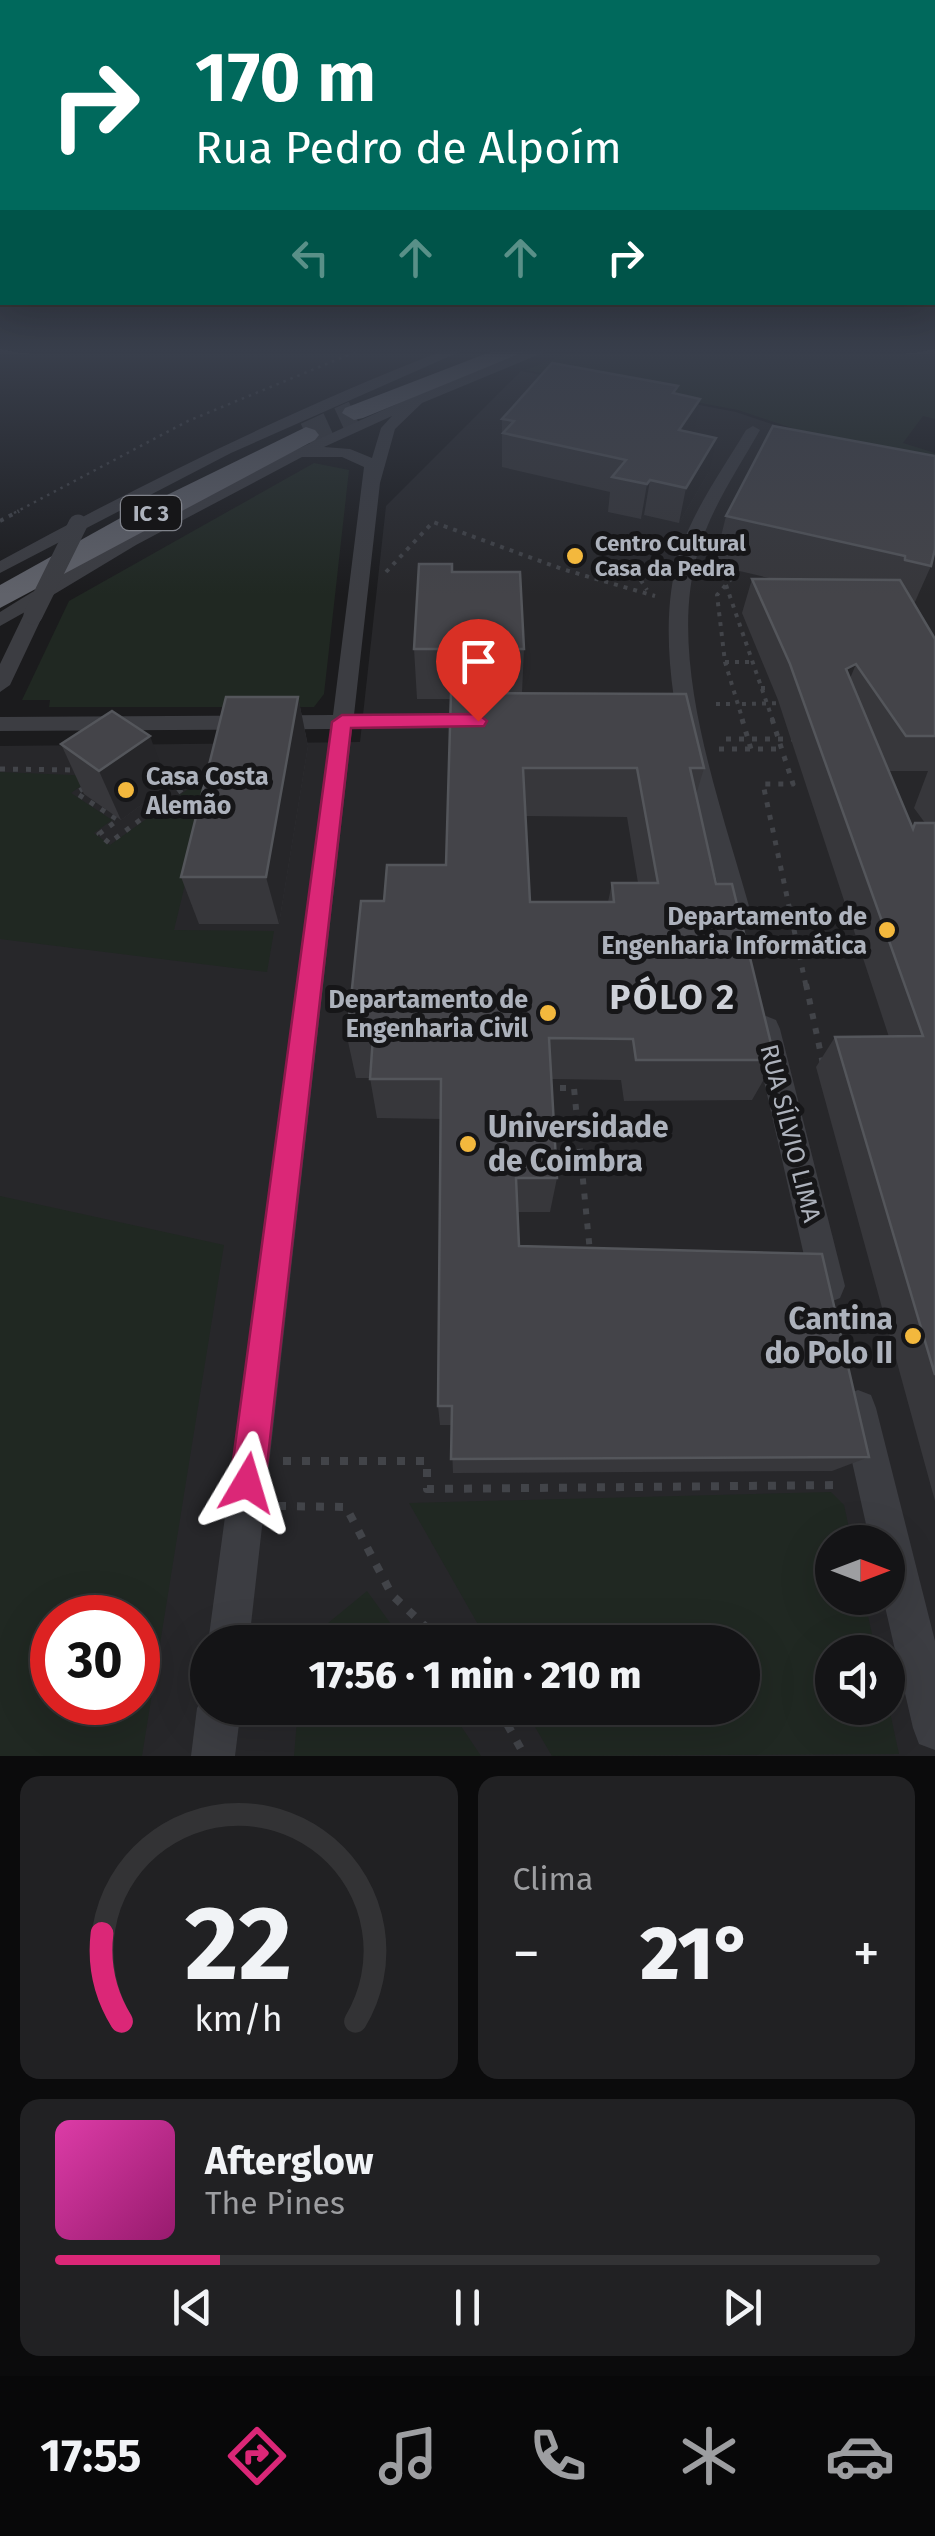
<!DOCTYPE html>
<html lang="pt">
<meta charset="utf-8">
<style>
:root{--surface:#141416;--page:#212123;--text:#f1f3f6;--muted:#9d9ea1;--line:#333335;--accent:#db2777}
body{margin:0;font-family:"Fira Sans",sans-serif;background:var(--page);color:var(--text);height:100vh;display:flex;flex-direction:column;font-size:38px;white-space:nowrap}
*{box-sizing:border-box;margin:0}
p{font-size:32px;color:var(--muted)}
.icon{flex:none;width:55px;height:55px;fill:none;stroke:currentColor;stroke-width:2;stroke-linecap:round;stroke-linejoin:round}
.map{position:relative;height:1756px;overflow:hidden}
.panel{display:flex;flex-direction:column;gap:20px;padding:20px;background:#0b0b0c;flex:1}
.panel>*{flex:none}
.top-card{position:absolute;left:0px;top:0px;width:935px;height:305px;box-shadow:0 10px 40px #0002,0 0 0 2px var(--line);background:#00695c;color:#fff;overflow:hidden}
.needle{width:65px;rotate:90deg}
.fabs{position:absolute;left:815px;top:1525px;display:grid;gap:20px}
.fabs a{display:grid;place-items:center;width:90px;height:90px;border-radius:50%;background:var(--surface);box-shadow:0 10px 40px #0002,0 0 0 2px var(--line);font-size:50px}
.speed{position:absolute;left:30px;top:1595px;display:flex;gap:20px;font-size:50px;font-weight:700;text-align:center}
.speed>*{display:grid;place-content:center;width:130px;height:130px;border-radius:50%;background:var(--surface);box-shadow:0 10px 40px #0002,0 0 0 2px var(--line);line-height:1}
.speed .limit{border:15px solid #d22;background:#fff;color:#111}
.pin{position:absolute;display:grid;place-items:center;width:85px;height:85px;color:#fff;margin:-102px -42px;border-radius:50% 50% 50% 0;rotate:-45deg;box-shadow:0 0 10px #0007}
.pin .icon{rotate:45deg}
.me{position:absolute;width:110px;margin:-55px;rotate:7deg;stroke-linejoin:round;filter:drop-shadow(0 0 8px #0008)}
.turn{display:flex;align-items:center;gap:35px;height:210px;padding:0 30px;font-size:45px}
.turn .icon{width:130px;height:130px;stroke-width:2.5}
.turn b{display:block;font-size:70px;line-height:85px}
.lanes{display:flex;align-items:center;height:95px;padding:0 30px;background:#0003;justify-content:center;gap:50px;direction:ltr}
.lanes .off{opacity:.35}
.big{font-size:75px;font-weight:800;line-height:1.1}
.panel .widget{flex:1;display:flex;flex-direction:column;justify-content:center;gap:15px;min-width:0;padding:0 35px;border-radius:20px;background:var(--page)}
.panel .dial{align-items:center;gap:0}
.dial svg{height:260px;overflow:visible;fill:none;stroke:var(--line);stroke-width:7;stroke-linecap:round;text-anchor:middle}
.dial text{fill:var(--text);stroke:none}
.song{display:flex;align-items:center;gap:30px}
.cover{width:120px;height:120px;border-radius:15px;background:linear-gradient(135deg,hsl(320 70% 55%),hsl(320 70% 35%))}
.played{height:10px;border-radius:5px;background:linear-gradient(90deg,var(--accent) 20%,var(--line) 20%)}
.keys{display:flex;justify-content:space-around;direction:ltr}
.heat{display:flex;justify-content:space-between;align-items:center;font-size:55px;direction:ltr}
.panel .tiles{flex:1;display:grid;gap:20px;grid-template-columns:1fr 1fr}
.widget:last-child{grid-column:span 2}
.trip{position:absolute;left:190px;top:1625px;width:570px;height:100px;border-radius:50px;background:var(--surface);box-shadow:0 10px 40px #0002,0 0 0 2px var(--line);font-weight:800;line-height:100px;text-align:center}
.menu{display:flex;height:160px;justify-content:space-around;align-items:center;background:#080809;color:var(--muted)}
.menu .icon{width:70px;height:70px}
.menu .selected{color:var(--accent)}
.menu b{font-size:45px;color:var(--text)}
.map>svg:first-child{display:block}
.built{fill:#27272a;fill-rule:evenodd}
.green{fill:#202822;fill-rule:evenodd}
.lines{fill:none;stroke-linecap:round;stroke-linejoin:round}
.trunk-tunnel{stroke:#38393d;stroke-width:25;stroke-dasharray:25 12;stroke-linecap:butt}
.path-far4{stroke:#424449;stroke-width:2.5;stroke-dasharray:2.5 5;stroke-linecap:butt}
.path-far3{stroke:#424449;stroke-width:4;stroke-dasharray:4 6;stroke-linecap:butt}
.path-far2{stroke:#424449;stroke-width:5;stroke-dasharray:5 8;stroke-linecap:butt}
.path-far1{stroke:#424449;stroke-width:6;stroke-dasharray:6 9;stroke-linecap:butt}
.path{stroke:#424449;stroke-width:8;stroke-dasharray:8 11;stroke-linecap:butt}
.minor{fill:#3c3d42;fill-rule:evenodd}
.trunk{fill:#60626a;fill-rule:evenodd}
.minor-bridge{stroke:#3c3d42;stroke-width:19}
.wall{fill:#37373b;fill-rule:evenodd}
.shaded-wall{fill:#262629}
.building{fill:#444449;stroke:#54565b;stroke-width:2.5;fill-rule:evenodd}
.route{fill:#db2777;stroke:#8e194d;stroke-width:2.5}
.poi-dot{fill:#f3b83d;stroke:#161618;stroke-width:4}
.labels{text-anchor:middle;stroke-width:10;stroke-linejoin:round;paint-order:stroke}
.shield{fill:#161618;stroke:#80838b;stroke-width:2.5}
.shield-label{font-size:22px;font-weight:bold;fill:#adb2bc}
.far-poi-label{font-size:22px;font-weight:bold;fill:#adb2bc;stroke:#161618;text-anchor:start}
.poi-label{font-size:25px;font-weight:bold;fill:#adb2bc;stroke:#161618;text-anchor:end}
.street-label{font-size:25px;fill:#adb2bc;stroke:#161618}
.near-poi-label{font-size:30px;font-weight:bold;fill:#adb2bc;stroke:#161618;text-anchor:start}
.district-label{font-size:35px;font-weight:bold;letter-spacing:2.5px;fill:#ced1d8;stroke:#161618}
</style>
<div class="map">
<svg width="935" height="1756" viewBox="0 0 935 1756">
<rect width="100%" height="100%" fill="#1b1b1d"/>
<path class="built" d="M 521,371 L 736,412 L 935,479 L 935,1756 L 0,1756 L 0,746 L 360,742 L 386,506 ZM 832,1542 L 888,1542 L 888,1598 L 832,1598 ZM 52,1618 L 138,1618 L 138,1702 L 52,1702 ZM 208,1642 L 742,1642 L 742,1708 L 208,1708 ZM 832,1652 L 888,1652 L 888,1708 L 832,1708 Z"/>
<g class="green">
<path d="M 581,349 L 935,349 L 935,419 L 923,416 L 903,443 L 935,453 L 935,476 L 738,410 L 525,370 Z"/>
<path d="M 314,463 L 349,470 L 324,694 L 314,707 L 49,707 L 50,700 L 22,700 L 69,601 Z"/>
<path d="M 0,772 L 95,776 L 71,793 L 112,820 L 94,833 L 110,845 L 212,772 L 174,930 L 274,931 L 267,972 L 0,939 Z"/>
<path d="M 0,1196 L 224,1245 L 142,1756 L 0,1756 ZM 52,1618 L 138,1618 L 138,1702 L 52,1702 Z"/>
<path d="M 831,1492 L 844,1505 L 852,1542 L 832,1542 L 832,1598 L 864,1598 L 876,1652 L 832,1652 L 832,1708 L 888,1708 L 888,1703 L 899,1754 L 552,1756 L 524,1708 L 742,1708 L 742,1642 L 488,1642 L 409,1503 Z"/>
<path d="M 367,1591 L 404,1642 L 305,1642 Z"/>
<path d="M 298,1708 L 449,1708 L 481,1756 L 294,1756 Z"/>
</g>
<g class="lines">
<path class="trunk-tunnel" d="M 306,435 L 354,413"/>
<path class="path-far4" d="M 14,513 L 188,421 L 363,349"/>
<g class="path-far3">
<path d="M 0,521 L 19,511"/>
<path d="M 630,563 L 647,590"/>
<path d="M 605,565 L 633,569"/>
<path d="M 386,572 L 433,522 L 562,569 L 655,596"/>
<path d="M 732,578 L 717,595 L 725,662 L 743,721"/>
<path d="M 726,585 L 773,721"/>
<path d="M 725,662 L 752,662"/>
<path d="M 761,688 L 771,688"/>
<path d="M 716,704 L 735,704"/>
<path d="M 742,704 L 784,703"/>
</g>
<g class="path-far2">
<path d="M 742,719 L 751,749"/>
<path d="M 772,719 L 793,784 L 763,784 L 806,986"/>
<path d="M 726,739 L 798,739"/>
<path d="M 719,749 L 781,749"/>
<path d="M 0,769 L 78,770"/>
<path d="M 84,788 L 76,793 L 118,820 L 99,834 L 109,843 L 212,767"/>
</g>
<g class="path-far1">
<path d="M 806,984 L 823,1064"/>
<path d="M 545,1088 L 574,1088 L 590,1252"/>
</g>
<g class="path">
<path d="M 283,1461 L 427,1461 L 427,1489 L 843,1485"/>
<path d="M 278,1506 L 346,1507 L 392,1595 L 442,1642"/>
<path d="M 498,1708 L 525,1756"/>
</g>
<g class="minor">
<path d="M 447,349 L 466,349 L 231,453 L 0,573 L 0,561 C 145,482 293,409 447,349 Z"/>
<path d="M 533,349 L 552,349 L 422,403 L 395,429 L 380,483 L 354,715 L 478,714 L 489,721 L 478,728 L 352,729 L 249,1642 L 208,1643 L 331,729 L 0,731 L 0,717 L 333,715 L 364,467 L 342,457 L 302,457 L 136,545 L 28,610 L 43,615 L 10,685 L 0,692 L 0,664 L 25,612 L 0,626 L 0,612 C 169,506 346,420 533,349 ZM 392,416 L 381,428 L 372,458 L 350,449 L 324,447 Z"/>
<path d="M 753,426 L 760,430 C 738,469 711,508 698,552 C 665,662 723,809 752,917 L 748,924 L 730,924 L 726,917 C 700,809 645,660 680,551 C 695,507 723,469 746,430 Z"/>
<path d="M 766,1016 L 776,1020 L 780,1029 L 845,1286 L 840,1298 L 828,1303 L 816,1298 L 811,1286 L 752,1029 L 756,1020 Z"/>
<path d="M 858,1390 L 871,1395 L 876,1408 L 935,1641 L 935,1750 L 919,1744 L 913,1728 L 883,1598 L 888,1598 L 888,1542 L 870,1542 L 840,1408 L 845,1395 Z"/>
<path d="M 208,1691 L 208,1708 L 241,1708 L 235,1756 L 191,1756 L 197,1708 Z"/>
</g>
<g class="trunk">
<path d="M 498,349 L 531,349 L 363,418 L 354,420 L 342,413 L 345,408 Z"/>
<path d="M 306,427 L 315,430 L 319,435 L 315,440 L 0,608 L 0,585 L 124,516 Z"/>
</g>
<path class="minor-bridge" d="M 33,615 L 78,524"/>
</g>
<g class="wall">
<path d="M 677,394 L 709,472 L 679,523 L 644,515 L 641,519 L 608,512 L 610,492 L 502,467 L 502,419 Z"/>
<path d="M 773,426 L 931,566 L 914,604 L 935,639 L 935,1501 L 816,1067 L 835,1037 L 889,1037 L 778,700 L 742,613 L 752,579 L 773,579 L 714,565 L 726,516 ZM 889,771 L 928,771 L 914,808 L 925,823 L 912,828 Z"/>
<path d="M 453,572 L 524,649 L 522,693 L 704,768 L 696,795 L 716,884 L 775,1060 L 752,1100 L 624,1101 L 621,1080 L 552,1079 L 557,1178 L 550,1212 L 517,1212 L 519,1246 L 869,1457 L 832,1471 L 453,1473 L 451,1425 L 440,1425 L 438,1406 L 441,1119 L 377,1118 L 370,1078 L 356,1078 L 347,1037 L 384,901 L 446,865 L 450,699 L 417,699 L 414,649 ZM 526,816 L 627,817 L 638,883 L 612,883 L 608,902 L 530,902 Z"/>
<path d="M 298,697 L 308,746 L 279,924 L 199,924 L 181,877 Z"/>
<path d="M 61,744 L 168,785 L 121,820 L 84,794 Z"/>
</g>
<g class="shaded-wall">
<path d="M 700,399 L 694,432 L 679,430 Z"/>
<path d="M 716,438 L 709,472 L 679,523 L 686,488 Z"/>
<path d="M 650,480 L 644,515 L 641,519 L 647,484 Z"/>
<path d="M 856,664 L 841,700 L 846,669 Z"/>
<path d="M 298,697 L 308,746 L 279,924 L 266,877 Z"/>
<path d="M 150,736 L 168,785 L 121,820 L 99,771 Z"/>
</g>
<g class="building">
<path d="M 552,363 L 678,386 L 673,393 L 700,399 L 679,430 L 716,438 L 686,488 L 650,480 L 647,484 L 612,477 L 626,460 L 503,433 L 514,421 L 502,419 Z"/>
<path d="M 773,426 L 935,456 L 935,549 L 931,566 L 905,560 L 905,556 L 726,516 Z"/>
<path d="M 419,564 L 452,564 L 452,572 L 520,572 L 524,649 L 414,649 Z"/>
<path d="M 752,579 L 900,580 L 935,639 L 935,736 L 906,736 L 856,664 L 846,669 L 913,829 L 915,823 L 935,823 L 935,1375 L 835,1037 L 923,1036 L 790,664 Z"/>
<path d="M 451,693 L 686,694 L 704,768 L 690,768 L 716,884 L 732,884 L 775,1060 L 636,1060 L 633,1039 L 549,1038 L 557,1178 L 516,1178 L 519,1246 L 822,1254 L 869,1457 L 451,1459 L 452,1406 L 438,1406 L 441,1079 L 370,1079 L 373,1037 L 347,1037 L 361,901 L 384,901 L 387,865 L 446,865 ZM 523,768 L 637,768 L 658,883 L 612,883 L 614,902 L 530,902 Z"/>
<path d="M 226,697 L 298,697 L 266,877 L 181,877 Z"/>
<path d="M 112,711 L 150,736 L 99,771 L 61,744 Z"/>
</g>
<linearGradient id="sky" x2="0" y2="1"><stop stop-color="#0f0f10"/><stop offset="0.59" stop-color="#393f4c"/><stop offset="1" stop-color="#393f4c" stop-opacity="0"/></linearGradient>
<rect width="935" height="595" fill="url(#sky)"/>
<path class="route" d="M 478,714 L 487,721 L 484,726 L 351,728 L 265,1483 L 260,1496 L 247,1501 L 235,1496 L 230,1483 L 332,722 L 342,715 Z"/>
<g class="poi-dot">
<circle cx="575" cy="556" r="10"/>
<circle cx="126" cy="790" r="10"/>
<circle cx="887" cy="930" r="10"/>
<circle cx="548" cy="1013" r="10"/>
<circle cx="468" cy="1144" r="10"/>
<circle cx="913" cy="1336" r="10"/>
</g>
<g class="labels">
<rect class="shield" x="121" y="496" width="60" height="34" rx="8"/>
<g class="shield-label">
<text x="151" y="521">IC 3</text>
</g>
<g class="far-poi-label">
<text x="595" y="551">Centro Cultural<tspan x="595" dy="25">Casa da Pedra</tspan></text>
</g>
<g class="poi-label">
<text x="146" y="785" text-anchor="start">Casa Costa<tspan x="146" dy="29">Alemão</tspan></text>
<text x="867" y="925">Departamento de<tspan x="867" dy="29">Engenharia Informática</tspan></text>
<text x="528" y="1008">Departamento de<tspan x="528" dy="29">Engenharia Civil</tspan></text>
</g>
<g class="street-label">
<text transform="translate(791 1133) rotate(76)" y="9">RUA SÍLVIO LIMA</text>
</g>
<g class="near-poi-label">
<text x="488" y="1137">Universidade<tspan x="488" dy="34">de Coimbra</tspan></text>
<text x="893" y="1329" text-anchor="end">Cantina<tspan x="893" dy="34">do Polo II</tspan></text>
</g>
<g class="district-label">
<text x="673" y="1009">PÓLO 2</text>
</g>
</g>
</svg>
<div class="fabs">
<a><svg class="needle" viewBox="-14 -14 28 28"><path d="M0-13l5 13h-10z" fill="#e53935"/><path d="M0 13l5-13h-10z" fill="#9d9ea1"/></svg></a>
<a><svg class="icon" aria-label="sound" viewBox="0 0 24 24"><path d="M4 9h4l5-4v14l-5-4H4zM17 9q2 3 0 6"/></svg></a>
</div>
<div class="speed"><div class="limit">30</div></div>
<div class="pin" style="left:478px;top:721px;background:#d93025"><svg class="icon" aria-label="arrive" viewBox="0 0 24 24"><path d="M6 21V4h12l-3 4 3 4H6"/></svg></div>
<svg class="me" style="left:247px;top:1483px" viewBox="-20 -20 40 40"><path d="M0-17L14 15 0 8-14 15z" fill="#db2777" stroke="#fff" stroke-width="4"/></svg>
<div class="trip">17:56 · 1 min · 210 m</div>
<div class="top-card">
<div class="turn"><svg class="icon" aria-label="right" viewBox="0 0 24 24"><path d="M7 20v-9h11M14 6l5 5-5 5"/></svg><div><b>170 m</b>Rua Pedro de Alpoím</div></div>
<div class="lanes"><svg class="icon off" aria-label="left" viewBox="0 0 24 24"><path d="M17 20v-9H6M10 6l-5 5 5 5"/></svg><svg class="icon off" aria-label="ahead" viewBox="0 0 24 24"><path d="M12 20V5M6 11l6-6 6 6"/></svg><svg class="icon off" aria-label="ahead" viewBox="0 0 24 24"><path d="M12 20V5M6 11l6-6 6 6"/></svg><svg class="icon" aria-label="right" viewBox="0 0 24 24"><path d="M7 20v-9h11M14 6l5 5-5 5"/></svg></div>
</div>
</div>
<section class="panel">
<div class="tiles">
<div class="widget dial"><svg viewBox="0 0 100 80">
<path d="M14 69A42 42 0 1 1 86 69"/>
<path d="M14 69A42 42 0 0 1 8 42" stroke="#db2777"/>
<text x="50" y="56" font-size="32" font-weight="700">22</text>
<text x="50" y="72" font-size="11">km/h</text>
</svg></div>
<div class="widget"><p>Clima</p>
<div class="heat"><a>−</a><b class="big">21°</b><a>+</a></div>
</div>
<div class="widget">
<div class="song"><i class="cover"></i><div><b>Afterglow</b><p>The Pines</p></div></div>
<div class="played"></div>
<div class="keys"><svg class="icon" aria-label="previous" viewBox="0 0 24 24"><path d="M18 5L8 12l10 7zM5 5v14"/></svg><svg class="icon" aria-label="pause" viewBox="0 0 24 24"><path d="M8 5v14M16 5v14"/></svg><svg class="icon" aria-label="next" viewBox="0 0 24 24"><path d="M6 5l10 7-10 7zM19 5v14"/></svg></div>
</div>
</div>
</section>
<nav class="menu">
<b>17:55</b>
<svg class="icon selected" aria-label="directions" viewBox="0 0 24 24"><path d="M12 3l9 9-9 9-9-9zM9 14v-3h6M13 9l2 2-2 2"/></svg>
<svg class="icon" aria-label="music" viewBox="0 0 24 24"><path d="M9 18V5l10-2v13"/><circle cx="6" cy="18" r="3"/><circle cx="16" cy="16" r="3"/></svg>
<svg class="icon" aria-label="phone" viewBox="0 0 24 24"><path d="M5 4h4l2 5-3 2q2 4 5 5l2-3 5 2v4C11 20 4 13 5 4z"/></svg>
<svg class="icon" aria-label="climate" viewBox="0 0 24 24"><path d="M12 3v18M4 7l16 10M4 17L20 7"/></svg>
<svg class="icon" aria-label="car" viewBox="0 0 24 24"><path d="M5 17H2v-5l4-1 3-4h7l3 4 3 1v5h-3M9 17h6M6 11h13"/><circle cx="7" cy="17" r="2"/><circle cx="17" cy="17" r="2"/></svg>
</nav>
